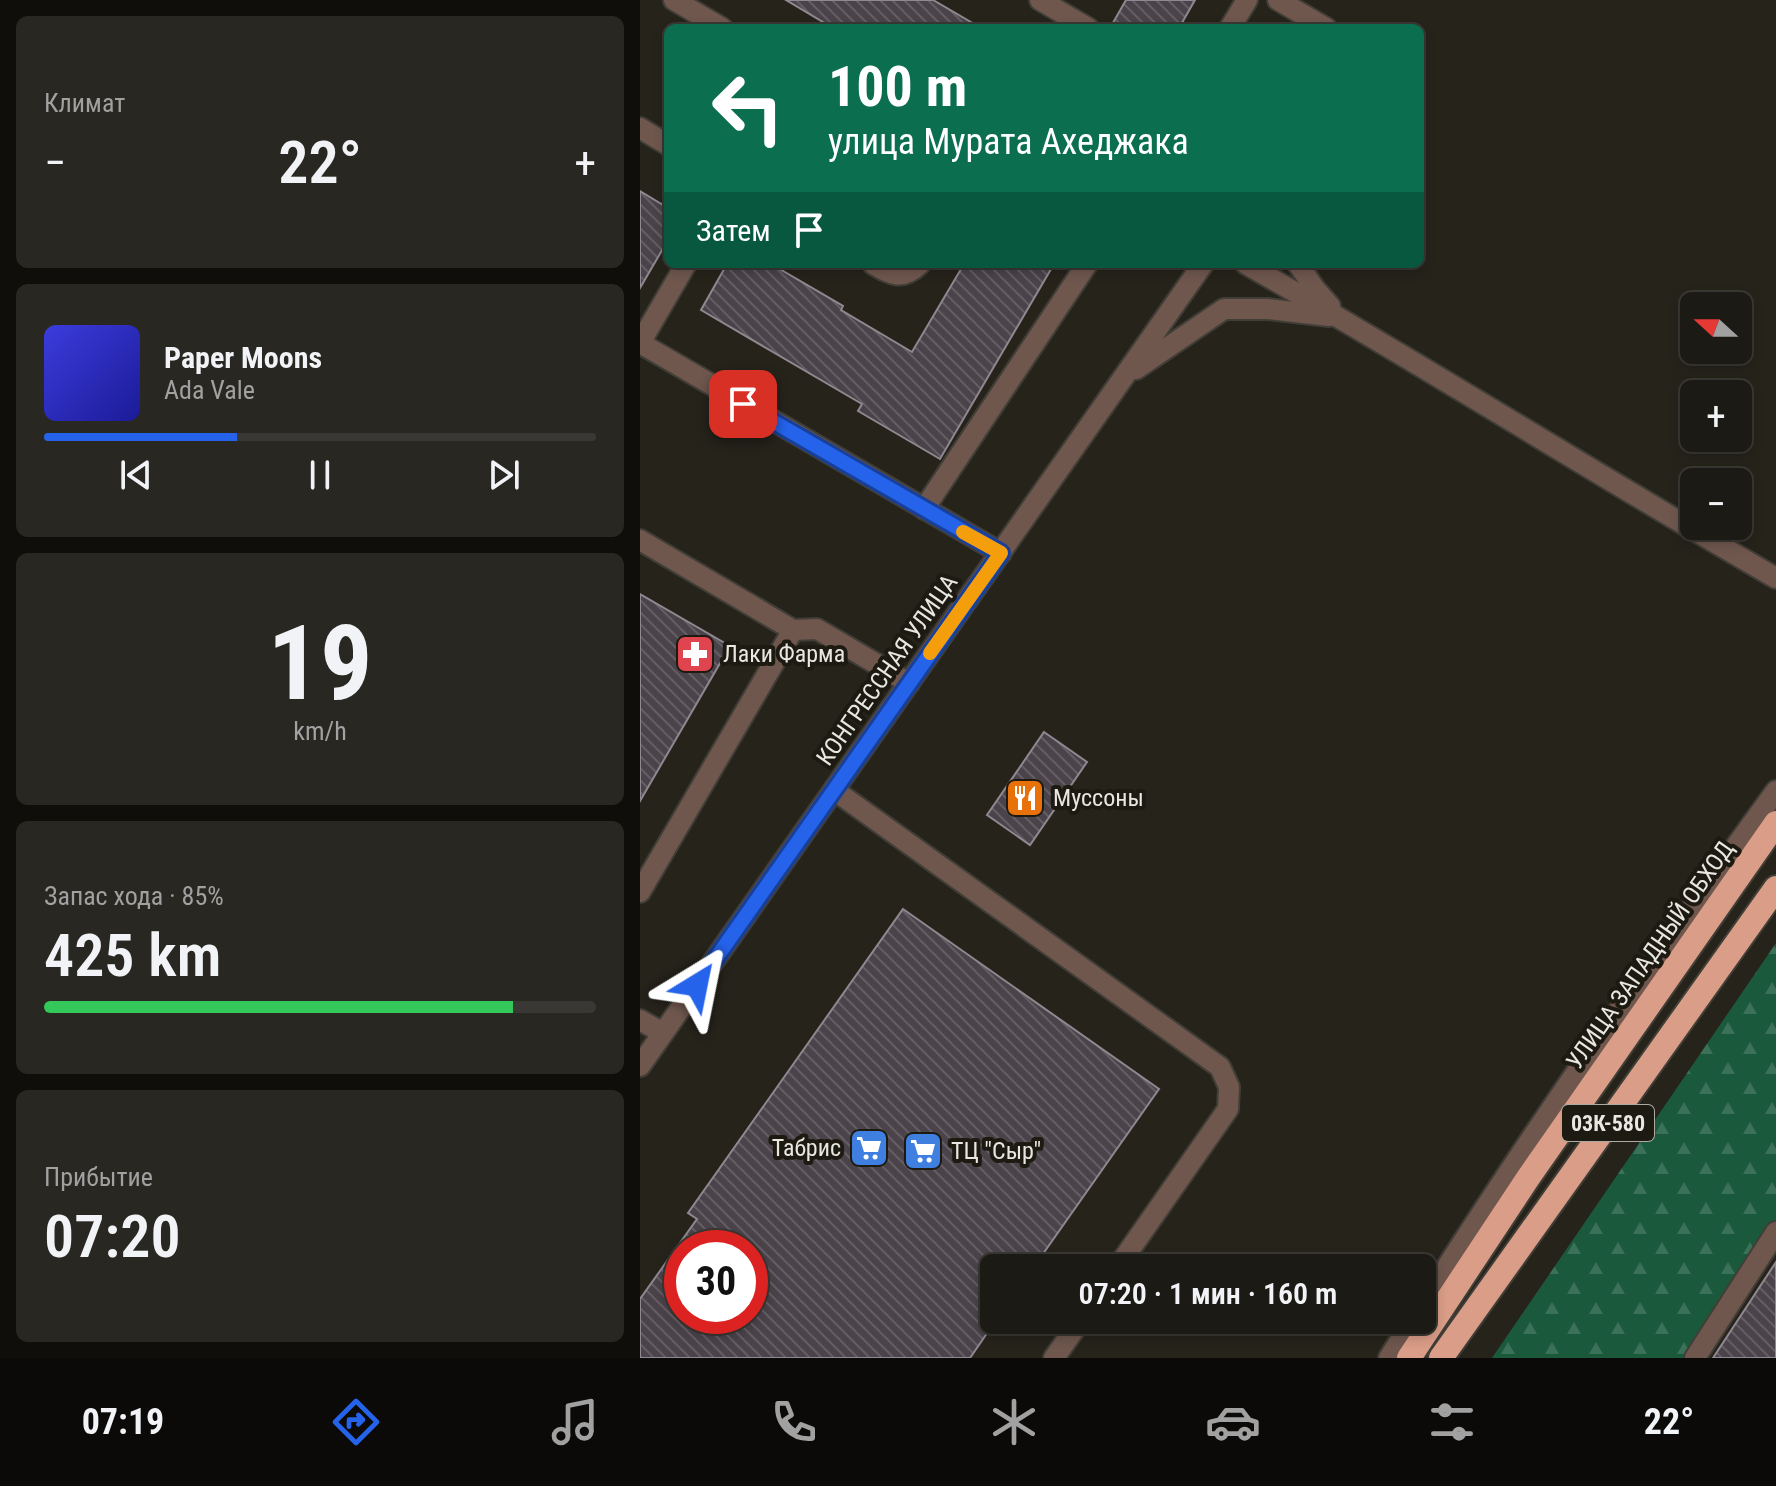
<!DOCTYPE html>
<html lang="ru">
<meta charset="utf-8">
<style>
:root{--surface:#1c1a14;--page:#292722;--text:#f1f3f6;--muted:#a0a1a0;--line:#3a3834;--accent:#2563eb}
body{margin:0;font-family:"Roboto Condensed",sans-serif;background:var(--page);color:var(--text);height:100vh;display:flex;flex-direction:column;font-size:30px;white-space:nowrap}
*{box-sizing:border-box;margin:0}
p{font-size:26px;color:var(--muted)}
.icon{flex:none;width:44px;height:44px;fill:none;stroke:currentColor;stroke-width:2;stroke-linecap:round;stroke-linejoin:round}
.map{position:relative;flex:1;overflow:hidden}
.sheet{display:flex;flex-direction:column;gap:16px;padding:16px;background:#0f0e0b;width:640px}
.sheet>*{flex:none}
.guide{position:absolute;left:24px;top:24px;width:760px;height:244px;border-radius:12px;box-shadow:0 4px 12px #0003,0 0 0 2px var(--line);background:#0b6e4f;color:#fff;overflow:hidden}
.needle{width:52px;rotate:291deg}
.tools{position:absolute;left:1040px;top:292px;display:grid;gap:16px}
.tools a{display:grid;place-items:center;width:72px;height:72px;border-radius:12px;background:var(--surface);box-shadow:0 4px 12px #0003,0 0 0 2px var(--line);font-size:40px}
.speed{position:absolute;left:24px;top:1230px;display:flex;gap:16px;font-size:40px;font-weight:700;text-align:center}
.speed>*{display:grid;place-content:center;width:104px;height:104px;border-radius:50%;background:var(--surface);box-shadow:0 4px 12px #0003,0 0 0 2px var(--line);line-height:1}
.speed .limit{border:12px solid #d22;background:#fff;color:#111}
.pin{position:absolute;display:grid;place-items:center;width:68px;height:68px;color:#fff;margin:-34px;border-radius:16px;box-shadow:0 4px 12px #0006}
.me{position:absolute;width:88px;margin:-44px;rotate:35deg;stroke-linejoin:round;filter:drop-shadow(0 0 6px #0008)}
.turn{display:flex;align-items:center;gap:28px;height:168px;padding:0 32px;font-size:36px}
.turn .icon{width:104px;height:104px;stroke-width:2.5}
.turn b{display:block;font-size:56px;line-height:68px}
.then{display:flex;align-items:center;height:76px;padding:0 32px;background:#0003;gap:16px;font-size:30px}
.big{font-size:60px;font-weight:600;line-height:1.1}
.sheet .tile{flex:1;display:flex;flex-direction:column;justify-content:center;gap:12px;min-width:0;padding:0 28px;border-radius:12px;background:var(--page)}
.sheet .dial{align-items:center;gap:0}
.dial b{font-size:104px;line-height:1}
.song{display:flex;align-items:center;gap:24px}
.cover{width:96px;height:96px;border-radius:12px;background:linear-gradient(135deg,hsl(240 70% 55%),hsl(240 70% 35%))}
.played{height:8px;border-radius:4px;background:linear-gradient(90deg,var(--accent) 35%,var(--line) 35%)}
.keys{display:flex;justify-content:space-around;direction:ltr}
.heat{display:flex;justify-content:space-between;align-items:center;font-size:44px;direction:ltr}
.charge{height:12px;border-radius:6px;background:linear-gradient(90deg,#34c759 85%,var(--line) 0)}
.trip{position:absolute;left:340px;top:1254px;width:456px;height:80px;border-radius:12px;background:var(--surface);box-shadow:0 4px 12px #0003,0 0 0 2px var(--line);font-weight:600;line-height:80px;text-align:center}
.tabs{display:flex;height:128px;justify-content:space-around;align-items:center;background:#0b0a08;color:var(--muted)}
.tabs .icon{width:56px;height:56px}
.tabs .selected{color:var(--accent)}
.tabs b{font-size:36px;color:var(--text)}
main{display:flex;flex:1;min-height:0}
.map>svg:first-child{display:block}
.forest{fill:url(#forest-firs)}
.building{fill:url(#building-back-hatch);stroke:#908890;stroke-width:2;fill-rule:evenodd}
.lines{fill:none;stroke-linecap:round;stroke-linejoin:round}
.minor-casing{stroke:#413e37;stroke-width:24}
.highway-casing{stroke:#413e37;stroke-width:28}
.minor{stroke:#6f574e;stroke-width:20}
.highway{stroke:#da9d87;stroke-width:24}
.route-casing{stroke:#184099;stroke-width:20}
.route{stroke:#2563eb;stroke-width:14}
.slow{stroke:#f59e0b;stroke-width:14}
.labels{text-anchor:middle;stroke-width:8;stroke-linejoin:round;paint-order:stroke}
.shield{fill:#1d1a12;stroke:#acaaa3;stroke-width:2}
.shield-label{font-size:22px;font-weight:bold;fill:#e9e7e1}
.poi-label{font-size:24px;fill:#e9e7e1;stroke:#1d1a12;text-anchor:start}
.street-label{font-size:24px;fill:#e9e7e1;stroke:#1d1a12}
</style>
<main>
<section class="sheet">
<div class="tile"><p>Климат</p>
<div class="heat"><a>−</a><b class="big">22°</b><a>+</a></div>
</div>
<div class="tile">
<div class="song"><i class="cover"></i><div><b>Paper Moons</b><p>Ada Vale</p></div></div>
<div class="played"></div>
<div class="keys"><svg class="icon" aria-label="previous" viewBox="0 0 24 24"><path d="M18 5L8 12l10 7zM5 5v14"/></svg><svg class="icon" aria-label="pause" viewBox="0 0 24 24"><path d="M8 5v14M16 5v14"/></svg><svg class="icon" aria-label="next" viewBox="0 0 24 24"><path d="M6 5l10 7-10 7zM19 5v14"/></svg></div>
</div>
<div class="tile dial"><b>19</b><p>km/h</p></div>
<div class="tile"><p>Запас хода · 85%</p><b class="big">425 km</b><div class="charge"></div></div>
<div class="tile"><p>Прибытие</p><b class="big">07:20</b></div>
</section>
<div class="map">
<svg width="1136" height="1358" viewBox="0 0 1136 1358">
<defs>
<pattern id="forest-firs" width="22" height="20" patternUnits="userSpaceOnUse" patternTransform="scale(2)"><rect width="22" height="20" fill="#1a593c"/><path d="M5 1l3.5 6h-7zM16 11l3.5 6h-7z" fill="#3b7158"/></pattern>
<pattern id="building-back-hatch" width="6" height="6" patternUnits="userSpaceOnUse" patternTransform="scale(2)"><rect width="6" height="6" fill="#4a434a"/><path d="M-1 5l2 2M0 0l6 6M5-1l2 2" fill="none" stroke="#645e64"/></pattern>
</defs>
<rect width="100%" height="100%" fill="#26231b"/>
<path class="forest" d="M 1136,943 L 1136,1240 L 1056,1358 L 852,1358 Z"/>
<g class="building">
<path d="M 146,0 L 293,0 L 341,28 L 193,28 Z"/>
<path d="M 486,0 L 555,0 L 539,28 L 470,28 Z"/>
<path d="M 0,191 L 28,208 L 28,240 L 0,288 Z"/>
<path d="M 87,264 L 131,264 L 203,306 L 201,310 L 272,352 L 324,264 L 414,264 L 300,459 L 218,411 L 222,404 L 61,310 Z"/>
<path d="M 0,594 L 90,646 L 0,801 Z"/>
<path d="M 404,732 L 447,762 L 390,845 L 347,815 Z"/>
<path d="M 263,909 L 519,1089 L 393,1268 L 354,1268 L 354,1323 L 330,1358 L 0,1358 L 0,1299 L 57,1219 L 48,1213 ZM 42,1248 L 110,1248 L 110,1316 L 42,1316 Z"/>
<path d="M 1136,1262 L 1136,1358 L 1073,1358 Z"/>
</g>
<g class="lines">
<defs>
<g id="minor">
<path d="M 34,0 L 82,28"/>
<path d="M 400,0 L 448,28"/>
<path d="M 638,0 L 686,28"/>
<path d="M 590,28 L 607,0"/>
<path d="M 0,128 L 28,145"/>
<path d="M 46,264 L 0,343 L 361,553"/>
<path d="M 233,264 C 252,275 262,281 280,264"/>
<path d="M 606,264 C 784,365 958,476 1136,578"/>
<path d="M 658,264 L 675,289 L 690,306"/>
<path d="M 496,369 L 584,309 L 628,309 L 689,316"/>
<path d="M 284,509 L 447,264"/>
<path d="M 0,540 L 153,630 L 177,629 L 269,683"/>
<path d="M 194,790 L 580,1067 L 589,1087 L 588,1109 L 477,1268"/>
<path d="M 0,892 L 153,630"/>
<path d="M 0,1020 L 23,1033"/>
<path d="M 0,1066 L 563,264"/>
<path d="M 782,1306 C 893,1130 1013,960 1136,791"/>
<path d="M 414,1358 L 441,1320"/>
<path d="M 749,1358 L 773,1320"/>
<path d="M 1055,1358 L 1136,1232"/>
</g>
<g id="highway">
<path d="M 769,1358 L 888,1178 L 1136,823"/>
<path d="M 801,1358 L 1136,888"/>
</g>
</defs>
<use href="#minor" class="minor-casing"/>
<use href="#highway" class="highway-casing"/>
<use href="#minor" class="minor"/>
<use href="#highway" class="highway"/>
</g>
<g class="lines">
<defs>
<path id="route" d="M 57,985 L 361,553 L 103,404"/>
</defs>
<use href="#route" class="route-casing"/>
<use href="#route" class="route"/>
<path class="slow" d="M 290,653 L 361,553 L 323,532"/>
</g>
<defs>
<symbol id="pharmacy-square" viewBox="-11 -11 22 22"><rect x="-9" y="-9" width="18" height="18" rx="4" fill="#e0444e" stroke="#1d1a12"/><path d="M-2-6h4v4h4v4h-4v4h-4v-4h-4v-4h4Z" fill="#fff"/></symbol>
<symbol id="restaurant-square" viewBox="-11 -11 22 22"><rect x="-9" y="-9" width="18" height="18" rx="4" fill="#e8710a" stroke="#1d1a12"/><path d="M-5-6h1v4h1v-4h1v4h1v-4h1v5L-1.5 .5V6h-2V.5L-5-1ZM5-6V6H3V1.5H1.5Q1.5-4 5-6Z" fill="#fff"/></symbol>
<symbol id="supermarket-square" viewBox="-11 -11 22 22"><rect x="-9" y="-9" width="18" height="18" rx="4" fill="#3f7fe0" stroke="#1d1a12"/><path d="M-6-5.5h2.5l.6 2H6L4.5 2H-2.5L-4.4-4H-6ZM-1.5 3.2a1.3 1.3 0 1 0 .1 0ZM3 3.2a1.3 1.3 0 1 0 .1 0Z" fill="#fff"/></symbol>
</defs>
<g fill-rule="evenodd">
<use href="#pharmacy-square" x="33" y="632" width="44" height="44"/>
<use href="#restaurant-square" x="363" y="776" width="44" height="44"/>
<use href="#supermarket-square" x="207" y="1126" width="44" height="44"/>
<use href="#supermarket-square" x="261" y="1129" width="44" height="44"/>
</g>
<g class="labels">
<rect class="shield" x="922" y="1105" width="92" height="36" rx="6"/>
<g class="shield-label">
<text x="968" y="1131">03К-580</text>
</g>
<g class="poi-label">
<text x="83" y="662">Лаки Фарма</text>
<text x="413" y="806">Муссоны</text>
<text x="201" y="1156" text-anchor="end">Табрис</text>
<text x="311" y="1159">ТЦ "Сыр"</text>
</g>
<g class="street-label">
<text transform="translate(247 670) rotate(-55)" y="8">КОНГРЕССНАЯ УЛИЦА</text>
<text transform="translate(1010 955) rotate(-55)" y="8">УЛИЦА ЗАПАДНЫЙ ОБХОД</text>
</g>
</g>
</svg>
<div class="tools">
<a><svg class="needle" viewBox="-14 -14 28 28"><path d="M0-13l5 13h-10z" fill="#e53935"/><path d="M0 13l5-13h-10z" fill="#a0a1a0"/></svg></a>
<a>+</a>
<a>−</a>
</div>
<div class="speed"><div class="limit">30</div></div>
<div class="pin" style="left:103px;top:404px;background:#d93025"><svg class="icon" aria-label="arrive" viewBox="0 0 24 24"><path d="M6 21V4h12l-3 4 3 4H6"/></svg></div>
<svg class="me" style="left:57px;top:985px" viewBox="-20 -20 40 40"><path d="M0-17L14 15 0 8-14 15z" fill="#2563eb" stroke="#fff" stroke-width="4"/></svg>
<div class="trip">07:20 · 1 мин · 160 m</div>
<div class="guide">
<div class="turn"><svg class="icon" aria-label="left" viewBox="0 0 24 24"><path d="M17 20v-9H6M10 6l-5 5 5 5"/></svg><div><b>100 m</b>улица Мурата Ахеджака</div></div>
<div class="then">Затем<svg class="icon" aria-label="arrive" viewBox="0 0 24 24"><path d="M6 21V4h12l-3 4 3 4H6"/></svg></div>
</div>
</div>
</main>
<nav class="tabs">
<b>07:19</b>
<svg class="icon selected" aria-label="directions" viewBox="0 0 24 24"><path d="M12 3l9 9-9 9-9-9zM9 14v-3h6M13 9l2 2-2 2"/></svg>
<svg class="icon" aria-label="music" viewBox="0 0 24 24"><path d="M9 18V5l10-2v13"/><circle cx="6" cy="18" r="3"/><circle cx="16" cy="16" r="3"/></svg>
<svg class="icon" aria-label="phone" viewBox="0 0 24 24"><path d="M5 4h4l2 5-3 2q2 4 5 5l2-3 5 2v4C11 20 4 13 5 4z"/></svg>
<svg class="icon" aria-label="climate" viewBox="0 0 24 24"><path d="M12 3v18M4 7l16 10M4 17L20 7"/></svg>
<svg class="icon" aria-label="car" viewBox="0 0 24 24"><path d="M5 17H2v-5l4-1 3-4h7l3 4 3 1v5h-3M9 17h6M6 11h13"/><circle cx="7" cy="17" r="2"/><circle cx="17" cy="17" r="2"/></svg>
<svg class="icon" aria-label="filters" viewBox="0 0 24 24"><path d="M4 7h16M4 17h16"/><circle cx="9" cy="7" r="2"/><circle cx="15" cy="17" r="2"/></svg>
<b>22°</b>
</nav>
